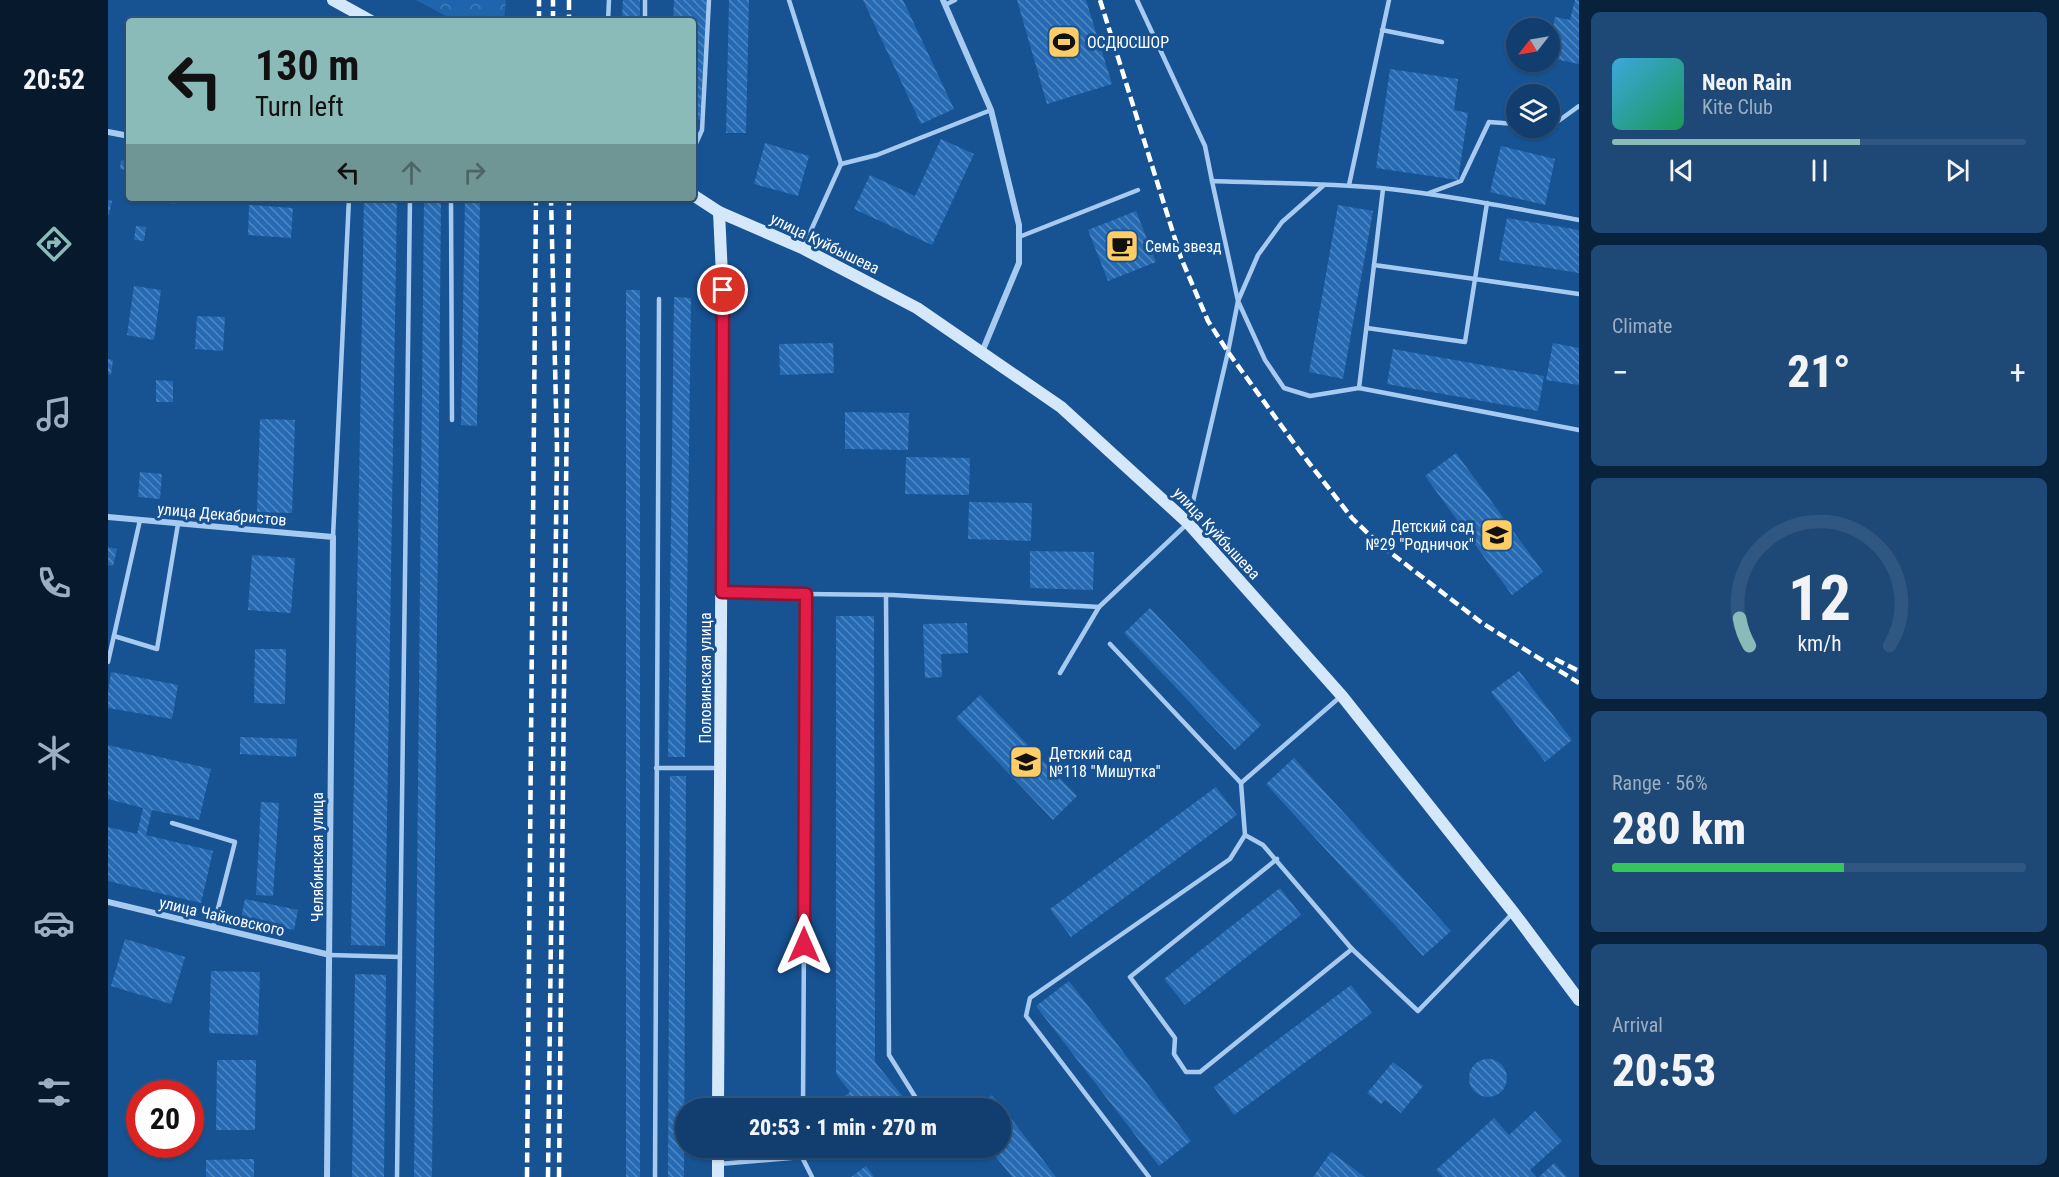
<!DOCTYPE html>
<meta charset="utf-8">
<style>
:root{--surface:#113e6e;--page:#1e4976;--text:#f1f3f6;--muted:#9caec2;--line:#305781;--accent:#8bbbb9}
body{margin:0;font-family:"Roboto Condensed",sans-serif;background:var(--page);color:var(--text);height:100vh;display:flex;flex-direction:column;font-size:22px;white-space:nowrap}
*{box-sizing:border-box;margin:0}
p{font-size:20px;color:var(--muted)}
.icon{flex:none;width:33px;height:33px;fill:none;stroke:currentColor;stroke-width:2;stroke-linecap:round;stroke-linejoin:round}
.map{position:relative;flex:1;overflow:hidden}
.details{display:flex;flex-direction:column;gap:12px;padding:12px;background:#09223c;width:480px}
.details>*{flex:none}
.guide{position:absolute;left:18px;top:18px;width:570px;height:183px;border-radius:6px;box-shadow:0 2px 4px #0004,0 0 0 2px var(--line);background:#8bbbb9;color:#111;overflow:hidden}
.needle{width:39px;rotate:239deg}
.tools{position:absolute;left:1398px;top:18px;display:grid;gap:12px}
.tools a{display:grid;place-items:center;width:54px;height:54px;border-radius:50%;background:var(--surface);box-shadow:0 2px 4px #0004,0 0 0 2px var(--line);font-size:30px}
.speed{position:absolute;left:18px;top:1080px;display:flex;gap:12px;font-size:30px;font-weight:700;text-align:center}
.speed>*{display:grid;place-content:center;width:78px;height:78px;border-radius:50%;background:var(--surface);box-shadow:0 2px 4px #0004,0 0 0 2px var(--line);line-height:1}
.speed .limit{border:9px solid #d22;background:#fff;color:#111}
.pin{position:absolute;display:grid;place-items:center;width:51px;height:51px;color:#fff;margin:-26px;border:3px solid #fff;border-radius:50%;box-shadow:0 2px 6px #0007}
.me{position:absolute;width:66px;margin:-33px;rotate:0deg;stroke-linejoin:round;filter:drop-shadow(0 0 4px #0008)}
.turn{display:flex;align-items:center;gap:21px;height:126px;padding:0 30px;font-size:27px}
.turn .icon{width:78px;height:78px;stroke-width:2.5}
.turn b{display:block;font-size:42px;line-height:51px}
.lanes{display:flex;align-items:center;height:57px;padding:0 30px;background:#0003;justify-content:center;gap:30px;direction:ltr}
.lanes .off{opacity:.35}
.big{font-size:45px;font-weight:800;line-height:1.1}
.details .card{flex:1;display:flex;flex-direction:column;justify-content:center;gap:9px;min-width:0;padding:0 21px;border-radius:9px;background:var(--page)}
.details .dial{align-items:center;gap:0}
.dial svg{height:156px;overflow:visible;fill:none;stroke:var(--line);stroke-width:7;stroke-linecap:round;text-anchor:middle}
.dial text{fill:var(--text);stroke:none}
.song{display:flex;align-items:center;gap:18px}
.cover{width:72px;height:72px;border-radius:9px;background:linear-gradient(135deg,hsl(200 70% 55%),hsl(150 70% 35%))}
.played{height:6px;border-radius:3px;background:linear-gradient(90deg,var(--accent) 60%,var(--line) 60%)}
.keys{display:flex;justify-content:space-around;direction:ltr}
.heat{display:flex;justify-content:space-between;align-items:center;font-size:33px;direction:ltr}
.charge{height:9px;border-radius:4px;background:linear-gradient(90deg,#34c759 56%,var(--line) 0)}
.trip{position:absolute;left:567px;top:1098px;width:336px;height:60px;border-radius:30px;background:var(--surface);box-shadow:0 2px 4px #0004,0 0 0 2px var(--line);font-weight:800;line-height:60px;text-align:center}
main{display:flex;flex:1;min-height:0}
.tab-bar{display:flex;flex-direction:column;width:108px;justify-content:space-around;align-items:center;background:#07192c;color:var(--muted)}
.tab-bar .icon{width:42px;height:42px}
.tab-bar .on{color:var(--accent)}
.tab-bar b{font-size:27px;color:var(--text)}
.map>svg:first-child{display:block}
.forest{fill:url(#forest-crowns)}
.building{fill:url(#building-back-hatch)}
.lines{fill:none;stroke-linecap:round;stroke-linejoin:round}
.service{stroke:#a7cbf0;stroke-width:4.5}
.minor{stroke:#a7cbf0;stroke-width:6}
.secondary{stroke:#d5e7fb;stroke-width:12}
.rail{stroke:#fff;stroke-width:4.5;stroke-dasharray:10 4.5;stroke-linecap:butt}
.route-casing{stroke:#92132f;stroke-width:15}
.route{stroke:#e11d48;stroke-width:10}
.labels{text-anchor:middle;stroke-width:6;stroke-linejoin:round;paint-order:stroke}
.poi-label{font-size:16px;fill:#fff;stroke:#175293;text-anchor:start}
.street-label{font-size:16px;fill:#fff;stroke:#175293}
</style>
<main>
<nav class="tab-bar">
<b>20:52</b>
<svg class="icon on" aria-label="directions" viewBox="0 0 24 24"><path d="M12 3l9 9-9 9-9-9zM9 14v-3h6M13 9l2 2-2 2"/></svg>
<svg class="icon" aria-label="music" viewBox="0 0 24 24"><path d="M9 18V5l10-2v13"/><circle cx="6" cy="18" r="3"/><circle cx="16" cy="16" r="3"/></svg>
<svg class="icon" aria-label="phone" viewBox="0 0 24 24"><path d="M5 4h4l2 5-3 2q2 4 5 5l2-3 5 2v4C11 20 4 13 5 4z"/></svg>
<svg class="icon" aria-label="climate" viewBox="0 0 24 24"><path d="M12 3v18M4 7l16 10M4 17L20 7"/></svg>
<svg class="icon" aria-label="car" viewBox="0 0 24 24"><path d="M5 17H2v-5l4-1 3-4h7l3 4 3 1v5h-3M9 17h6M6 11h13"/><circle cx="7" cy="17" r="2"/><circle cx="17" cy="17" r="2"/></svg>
<svg class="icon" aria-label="filters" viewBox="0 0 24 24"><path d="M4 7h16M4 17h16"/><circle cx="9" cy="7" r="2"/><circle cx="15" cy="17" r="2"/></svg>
</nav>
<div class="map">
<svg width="1471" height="1177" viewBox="0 0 1471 1177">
<defs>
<pattern id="forest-crowns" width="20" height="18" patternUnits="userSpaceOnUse" patternTransform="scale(1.5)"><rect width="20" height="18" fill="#1f65ad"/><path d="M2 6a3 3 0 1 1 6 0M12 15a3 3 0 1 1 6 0" fill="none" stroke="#417cb9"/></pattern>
<pattern id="building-back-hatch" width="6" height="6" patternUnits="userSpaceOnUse" patternTransform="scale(1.5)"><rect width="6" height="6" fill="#256ab2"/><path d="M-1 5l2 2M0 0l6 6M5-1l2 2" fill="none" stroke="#5188c1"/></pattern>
</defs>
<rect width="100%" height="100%" fill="#175293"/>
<path class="forest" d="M 308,0 L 398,0 L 396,21 L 347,21 Z"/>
<g class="building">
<path d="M 515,0 L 532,0 L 532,21 L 514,21 Z"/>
<path d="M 566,0 L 599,0 L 592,120 L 585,118 L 585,21 L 565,21 Z"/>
<path d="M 621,0 L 641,0 L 638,133 L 618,133 Z"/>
<path d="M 755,0 L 795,0 L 846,109 L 813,124 Z"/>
<path d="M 909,0 L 978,0 L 1004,84 L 939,104 Z"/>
<path d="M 1467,0 L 1471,0 L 1471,64 L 1442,58 L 1442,46 L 1447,17 L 1462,20 Z"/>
<path d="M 1282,69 L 1350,79 L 1346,110 L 1360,113 L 1350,180 L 1268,168 Z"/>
<path d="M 833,139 L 866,154 L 824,245 L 746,209 L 762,175 L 807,196 Z"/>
<path d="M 657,143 L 701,156 L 690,196 L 646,184 Z"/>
<path d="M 1393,146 L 1447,159 L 1437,205 L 1382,192 Z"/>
<path d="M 13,160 L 21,162 L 21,171 L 12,169 Z"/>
<path d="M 43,198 L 68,198 L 67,204 L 43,200 Z"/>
<path d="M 256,198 L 289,198 L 277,946 L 243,945 Z"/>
<path d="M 316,198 L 333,198 L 324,1177 L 306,1177 Z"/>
<path d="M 357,198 L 372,198 L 369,426 L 353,425 Z"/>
<path d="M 0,200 L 4,201 L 1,215 L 0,215 Z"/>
<path d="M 141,205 L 185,208 L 183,238 L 140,235 Z"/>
<path d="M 1230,205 L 1265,211 L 1235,379 L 1201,372 Z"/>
<path d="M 1028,211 L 1048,262 L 1000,281 L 980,230 Z"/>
<path d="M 1399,218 L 1471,230 L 1471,273 L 1391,260 Z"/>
<path d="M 28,226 L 38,227 L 36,241 L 26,240 Z"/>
<path d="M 26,286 L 53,290 L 46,340 L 19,335 Z"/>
<rect x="518" y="290" width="14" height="887"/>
<path d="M 566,297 L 583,298 L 577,757 L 560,757 Z"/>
<path d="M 89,316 L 117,317 L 115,351 L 87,349 Z"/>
<path d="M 725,343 L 726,373 L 672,375 L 671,344 Z"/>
<path d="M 1445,343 L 1471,348 L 1471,385 L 1438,380 Z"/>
<path d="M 1285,349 L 1436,376 L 1430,411 L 1279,384 Z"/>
<path d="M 0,359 L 5,360 L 3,375 L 0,374 Z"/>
<path d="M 48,380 L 65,381 L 65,402 L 48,402 Z"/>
<path d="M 737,412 L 801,413 L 800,450 L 737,449 Z"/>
<path d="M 152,419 L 187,420 L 184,513 L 149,512 Z"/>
<path d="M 1348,453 L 1435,572 L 1404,595 L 1317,476 Z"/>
<path d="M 798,457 L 862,458 L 861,495 L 797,494 Z"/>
<path d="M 32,472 L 54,474 L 52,499 L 30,497 Z"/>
<path d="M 861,502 L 924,503 L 923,541 L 860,539 Z"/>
<path d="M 0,547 L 9,549 L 5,566 L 0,565 Z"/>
<path d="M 922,551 L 986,552 L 985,590 L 922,588 Z"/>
<path d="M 144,555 L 187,558 L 183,613 L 140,610 Z"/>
<path d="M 1042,608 L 1153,725 L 1127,750 L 1016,633 Z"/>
<path d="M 728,616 L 766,616 L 767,1062 L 796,1098 L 781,1108 L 721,1108 L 742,1092 L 728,1074 Z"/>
<path d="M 859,623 L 860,653 L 833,654 L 834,677 L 817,678 L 815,624 Z"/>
<path d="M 147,649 L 178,649 L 177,704 L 146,703 Z"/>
<path d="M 1411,671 L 1464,740 L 1437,762 L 1383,692 Z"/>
<path d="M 3,672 L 70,685 L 64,719 L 0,708 L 0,692 Z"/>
<path d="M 872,695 L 969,796 L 945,820 L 848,718 Z"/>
<path d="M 132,737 L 189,739 L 188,757 L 132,754 Z"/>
<path d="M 0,745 L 103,769 L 91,820 L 44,810 L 38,835 L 105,851 L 93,903 L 0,881 L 0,827 L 29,834 L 35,808 L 0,799 Z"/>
<path d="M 1186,758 L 1343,931 L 1315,956 L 1158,784 Z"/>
<path d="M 562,776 L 578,776 L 576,1177 L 560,1177 Z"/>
<path d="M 1108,787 L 1129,815 L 963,937 L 942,909 Z"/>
<path d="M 153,802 L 171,803 L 165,896 L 148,895 Z"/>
<path d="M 1172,888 L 1193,915 L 1077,1005 L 1056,979 Z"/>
<path d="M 137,899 L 190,910 L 186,930 L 133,919 Z"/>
<path d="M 17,939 L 77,957 L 63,1004 L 3,986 Z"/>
<path d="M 103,971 L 152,972 L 150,1035 L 101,1033 Z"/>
<path d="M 247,974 L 278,975 L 276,1177 L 244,1177 Z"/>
<path d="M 961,981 L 1083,1141 L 1051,1166 L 928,1006 Z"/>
<path d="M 1243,985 L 1264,1013 L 1126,1115 L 1106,1087 Z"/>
<circle cx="1380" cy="1078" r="19"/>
<path d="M 109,1060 L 148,1060 L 147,1130 L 108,1130 Z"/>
<path d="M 1285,1062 L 1315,1086 L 1293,1113 L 1277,1100 L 1273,1104 L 1259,1093 Z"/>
<path d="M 884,1095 L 895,1108 L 948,1177 L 904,1177 L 881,1148 L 892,1148 L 892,1108 L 866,1108 Z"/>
<path d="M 1427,1111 L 1454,1141 L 1422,1170 L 1428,1177 L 1335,1177 L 1328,1170 L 1386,1118 L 1401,1135 Z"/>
<path d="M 1223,1152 L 1257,1177 L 1205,1177 Z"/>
<path d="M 146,1159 L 146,1177 L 98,1177 L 98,1160 Z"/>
<path d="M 1446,1163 L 1459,1177 L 1431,1177 Z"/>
<path d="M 758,1166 L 766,1177 L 743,1177 Z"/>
</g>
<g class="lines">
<g class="service">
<path d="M 681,0 L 733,164"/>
<path d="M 1029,0 L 1097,146 L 1104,181"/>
<path d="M 837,5 L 847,0"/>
<path d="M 500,21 L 501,0"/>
<path d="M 537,21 L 537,0"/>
<path d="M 1274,30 L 1334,42"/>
<path d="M 1442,127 L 1471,106"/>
<path d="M 585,150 L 594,130 L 601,0"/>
<path d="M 1216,185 L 1174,222 L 1150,255 L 1130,301 L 1157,360 L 1176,388 L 1202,396 L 1251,388"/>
<path d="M 1241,185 L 1281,0"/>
<path d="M 1321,193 L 1353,181 L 1381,122 L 1408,124"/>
<path d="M 343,198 L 344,420"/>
<path d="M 1379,203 L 1367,279 L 1471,294"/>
<path d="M 911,237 L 1030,190"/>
<path d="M 695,248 L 733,164 L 769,155 L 883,110"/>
<path d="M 1266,265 L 1251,388 L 1471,430"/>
<path d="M 1259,328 L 1357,342 L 1367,279 L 1266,265 L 1275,189"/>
<path d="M 225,537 L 241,198"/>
<path d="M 614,592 L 698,594 L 695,1108"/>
<path d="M 698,594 L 785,595 L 991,607"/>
<path d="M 778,595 L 781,1055 L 811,1103 L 804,1108"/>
<path d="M 6,636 L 49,649 L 70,524"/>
<path d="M 1002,644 L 1133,783"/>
<path d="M 0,662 L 32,520"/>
<path d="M 952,673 L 991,607 L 1080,523 L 1120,352 L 1130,301 L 1104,181 C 1160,183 1217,183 1273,188 C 1339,195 1405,208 1471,220"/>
<path d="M 548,768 L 611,768"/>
<path d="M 64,823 L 127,842 L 105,928"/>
<path d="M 1137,835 L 1155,845 L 1244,949 L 1310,1011 L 1404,914"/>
<path d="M 1169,859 L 1022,977 L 1067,1038 L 1066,1054 L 1078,1072 L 1092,1072 L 1244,949"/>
<path d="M 222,955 L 292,957"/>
<path d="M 611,1164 L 694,1157 L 694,1148"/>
<path d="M 289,1177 L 302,198"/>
<path d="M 547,1177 L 551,299"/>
<path d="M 704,1177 L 694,1157 L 732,1148"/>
<path d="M 1041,1177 L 918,1016 L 922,998 L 1122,859 L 1137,835 L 1133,783 L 1232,697"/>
</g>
<g class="minor">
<path d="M 835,0 L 883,110 L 911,225 L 911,263 L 874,352"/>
<path d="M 0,132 L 21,136"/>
<path d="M 0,517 L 225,537 L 219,1177"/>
<path d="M 0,902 L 222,955"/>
</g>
<g class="secondary">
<path d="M 225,0 L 263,21"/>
<path d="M 585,195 L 611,212 L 694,248 L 809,308 L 953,407 L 1080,523 L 1234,696 L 1406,913 L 1471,1000"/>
<path d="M 610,1108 L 615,297 L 611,212"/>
<path d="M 610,1148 L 610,1177"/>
</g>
<g class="rail">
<path d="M 461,0 L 461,21"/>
<path d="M 992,0 L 1073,258 L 1100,321 L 1120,352 L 1191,450 L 1244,518 L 1270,543 L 1374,623 L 1471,683"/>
<path d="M 431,21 L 431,0"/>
<path d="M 445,21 L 445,0"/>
<path d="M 1447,659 L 1471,671"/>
<path d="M 419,1177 L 428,198"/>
<path d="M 440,1177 L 449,448 L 443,198"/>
<path d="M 451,1177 L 461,198"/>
</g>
</g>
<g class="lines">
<defs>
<path id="route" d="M 615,290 L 614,592 L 698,594 L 696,945"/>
</defs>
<use href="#route" class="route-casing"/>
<use href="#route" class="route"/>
</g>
<defs>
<symbol id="stadium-square" viewBox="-11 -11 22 22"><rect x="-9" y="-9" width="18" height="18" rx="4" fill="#ffcd66" stroke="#175293"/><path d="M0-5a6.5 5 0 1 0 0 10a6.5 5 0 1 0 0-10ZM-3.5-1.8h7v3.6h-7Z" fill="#111"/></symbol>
<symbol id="cafe-square" viewBox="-11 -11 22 22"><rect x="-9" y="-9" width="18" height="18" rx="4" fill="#ffcd66" stroke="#175293"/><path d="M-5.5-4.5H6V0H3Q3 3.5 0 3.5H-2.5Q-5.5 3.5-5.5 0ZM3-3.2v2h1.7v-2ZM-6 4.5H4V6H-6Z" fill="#111"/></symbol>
<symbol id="school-square" viewBox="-11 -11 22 22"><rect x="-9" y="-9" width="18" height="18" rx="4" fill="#ffcd66" stroke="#175293"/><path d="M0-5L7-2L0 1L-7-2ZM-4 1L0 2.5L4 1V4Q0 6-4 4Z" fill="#111"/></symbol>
</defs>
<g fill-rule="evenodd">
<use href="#stadium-square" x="937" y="23" width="38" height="38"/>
<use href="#cafe-square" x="995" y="227" width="38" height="38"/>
<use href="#school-square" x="1370" y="516" width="38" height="38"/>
<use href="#school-square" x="899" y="743" width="38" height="38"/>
</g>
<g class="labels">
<g class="poi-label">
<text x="979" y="48">ОСДЮСШОР</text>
<text x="1037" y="252">Семь звезд</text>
<text x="1366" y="532" text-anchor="end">Детский сад<tspan x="1366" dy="18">№29 "Родничок"</tspan></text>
<text x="941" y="759">Детский сад<tspan x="941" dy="18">№118 "Мишутка"</tspan></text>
</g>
<g class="street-label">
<text transform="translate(717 243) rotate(26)" y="6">улица Куйбышева</text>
<text transform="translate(114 514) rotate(5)" y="6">улица Декабристов</text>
<text transform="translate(1109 533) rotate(47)" y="6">улица Куйбышева</text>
<text transform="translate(597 678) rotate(-90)" y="6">Половинская улица</text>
<text transform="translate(209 857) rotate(-90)" y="6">Челябинская улица</text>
<text transform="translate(114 916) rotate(13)" y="6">улица Чайковского</text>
</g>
</g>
</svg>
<div class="tools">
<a><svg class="needle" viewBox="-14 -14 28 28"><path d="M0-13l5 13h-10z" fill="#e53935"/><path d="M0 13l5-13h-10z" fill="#9caec2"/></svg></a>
<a><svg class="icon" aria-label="layers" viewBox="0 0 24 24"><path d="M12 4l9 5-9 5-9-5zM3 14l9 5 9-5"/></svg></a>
</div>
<div class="speed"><div class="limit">20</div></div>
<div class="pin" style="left:615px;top:290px;background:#d93025"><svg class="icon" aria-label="arrive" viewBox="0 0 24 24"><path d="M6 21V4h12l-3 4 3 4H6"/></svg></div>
<svg class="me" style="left:696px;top:945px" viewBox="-20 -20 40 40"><path d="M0-17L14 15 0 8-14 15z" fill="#e11d48" stroke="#fff" stroke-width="4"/></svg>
<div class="trip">20:53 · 1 min · 270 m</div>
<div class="guide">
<div class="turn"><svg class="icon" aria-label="left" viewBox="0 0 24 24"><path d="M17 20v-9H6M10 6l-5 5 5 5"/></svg><div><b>130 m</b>Turn left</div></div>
<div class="lanes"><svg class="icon" aria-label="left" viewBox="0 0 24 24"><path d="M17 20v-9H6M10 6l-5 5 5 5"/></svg><svg class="icon off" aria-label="ahead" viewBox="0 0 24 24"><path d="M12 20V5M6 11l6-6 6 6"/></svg><svg class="icon off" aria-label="right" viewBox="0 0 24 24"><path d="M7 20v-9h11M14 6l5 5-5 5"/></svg></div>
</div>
</div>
<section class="details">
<div class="card">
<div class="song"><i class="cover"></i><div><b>Neon Rain</b><p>Kite Club</p></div></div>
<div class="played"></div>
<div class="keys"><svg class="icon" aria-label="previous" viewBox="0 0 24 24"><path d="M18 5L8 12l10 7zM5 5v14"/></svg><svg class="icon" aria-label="pause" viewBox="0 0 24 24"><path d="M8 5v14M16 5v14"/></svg><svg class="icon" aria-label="next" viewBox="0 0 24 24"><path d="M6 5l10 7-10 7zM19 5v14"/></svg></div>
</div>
<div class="card"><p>Climate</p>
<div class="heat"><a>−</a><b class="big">21°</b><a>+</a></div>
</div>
<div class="card dial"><svg viewBox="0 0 100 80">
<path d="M14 69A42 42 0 1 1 86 69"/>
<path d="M14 69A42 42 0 0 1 9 55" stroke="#8bbbb9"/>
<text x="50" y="56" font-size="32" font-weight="700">12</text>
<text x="50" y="72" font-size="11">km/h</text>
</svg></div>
<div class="card"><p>Range · 56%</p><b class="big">280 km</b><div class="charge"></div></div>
<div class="card"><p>Arrival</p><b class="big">20:53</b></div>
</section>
</main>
